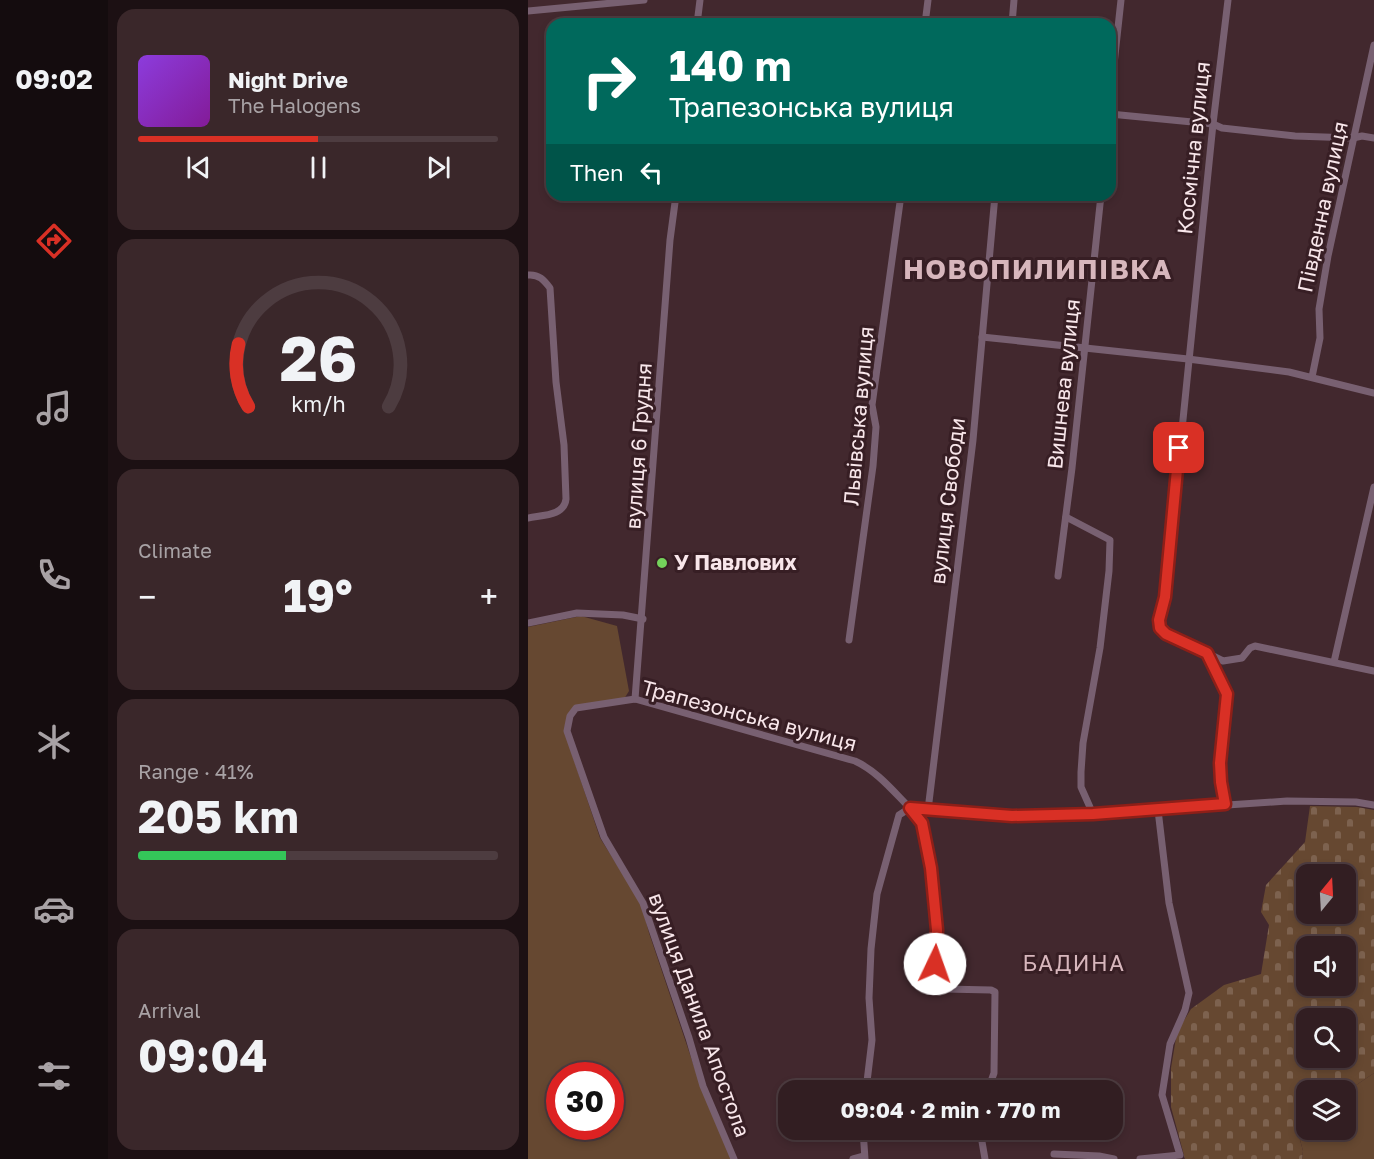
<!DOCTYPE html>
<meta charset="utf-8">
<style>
:root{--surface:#321e22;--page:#3a272a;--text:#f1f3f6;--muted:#a8a2a5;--line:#4d3c40;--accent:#d93025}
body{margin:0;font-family:"Golos Text",sans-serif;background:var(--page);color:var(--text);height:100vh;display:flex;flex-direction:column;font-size:22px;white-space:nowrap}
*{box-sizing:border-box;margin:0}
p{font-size:20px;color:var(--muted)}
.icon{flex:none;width:33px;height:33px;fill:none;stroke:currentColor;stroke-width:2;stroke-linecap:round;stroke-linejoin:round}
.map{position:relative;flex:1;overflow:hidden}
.panel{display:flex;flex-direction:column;gap:9px;padding:9px;background:#1c1013;width:420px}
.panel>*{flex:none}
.hud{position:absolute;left:18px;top:18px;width:570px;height:183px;border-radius:18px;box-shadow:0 3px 9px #0003,0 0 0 2px var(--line);background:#00695c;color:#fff;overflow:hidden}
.needle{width:39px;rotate:18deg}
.buttons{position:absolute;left:768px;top:864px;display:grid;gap:12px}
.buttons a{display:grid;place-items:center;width:60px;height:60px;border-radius:12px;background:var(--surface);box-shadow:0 3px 9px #0003,0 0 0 2px var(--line);font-size:30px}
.speed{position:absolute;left:18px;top:1062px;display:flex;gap:12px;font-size:30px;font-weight:700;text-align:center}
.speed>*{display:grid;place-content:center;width:78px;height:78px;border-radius:50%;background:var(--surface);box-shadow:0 3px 9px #0003,0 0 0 2px var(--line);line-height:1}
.speed .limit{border:9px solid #d22;background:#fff;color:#111}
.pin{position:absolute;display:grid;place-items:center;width:51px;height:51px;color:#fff;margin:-26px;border-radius:12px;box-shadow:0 3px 9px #0006}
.me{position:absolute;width:66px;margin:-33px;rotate:3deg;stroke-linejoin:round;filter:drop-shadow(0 0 4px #0008)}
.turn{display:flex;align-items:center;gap:21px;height:126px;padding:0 24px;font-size:27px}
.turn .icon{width:78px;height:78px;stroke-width:2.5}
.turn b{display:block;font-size:42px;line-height:51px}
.then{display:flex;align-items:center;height:57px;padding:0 24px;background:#0003;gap:12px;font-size:22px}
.big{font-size:45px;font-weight:700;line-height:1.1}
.panel .card{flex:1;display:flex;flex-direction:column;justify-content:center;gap:9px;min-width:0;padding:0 21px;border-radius:18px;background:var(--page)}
.panel .dial{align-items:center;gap:0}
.dial svg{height:156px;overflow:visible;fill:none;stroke:var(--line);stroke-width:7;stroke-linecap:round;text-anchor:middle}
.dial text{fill:var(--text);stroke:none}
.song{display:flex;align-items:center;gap:18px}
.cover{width:72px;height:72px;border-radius:9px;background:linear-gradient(135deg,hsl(270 70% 55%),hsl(290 70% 35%))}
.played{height:6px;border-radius:3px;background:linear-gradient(90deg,var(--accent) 50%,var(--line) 50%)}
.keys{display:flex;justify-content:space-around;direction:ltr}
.heat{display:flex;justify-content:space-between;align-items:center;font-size:33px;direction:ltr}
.charge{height:9px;border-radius:4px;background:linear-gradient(90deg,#34c759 41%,var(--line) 0)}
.trip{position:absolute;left:250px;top:1080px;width:345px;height:60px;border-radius:18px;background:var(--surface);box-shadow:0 3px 9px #0003,0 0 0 2px var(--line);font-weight:700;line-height:60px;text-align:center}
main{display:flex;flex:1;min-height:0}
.menu{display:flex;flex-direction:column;width:108px;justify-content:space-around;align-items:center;background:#140c0e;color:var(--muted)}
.menu .icon{width:42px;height:42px}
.menu .selected{color:var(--accent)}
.menu b{font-size:27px;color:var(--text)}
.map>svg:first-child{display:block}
.grass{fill:#664831;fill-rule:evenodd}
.cemetery{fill:url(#cemetery-stones);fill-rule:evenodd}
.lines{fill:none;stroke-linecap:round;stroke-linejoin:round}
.minor{stroke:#786071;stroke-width:7}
.route-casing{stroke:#8d1f18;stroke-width:15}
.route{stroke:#d93025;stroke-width:10}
.poi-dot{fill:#74d25b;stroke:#371e24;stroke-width:2}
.labels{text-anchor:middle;stroke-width:6;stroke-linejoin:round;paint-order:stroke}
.street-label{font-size:21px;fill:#f8e6ea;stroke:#371e24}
.poi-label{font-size:21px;font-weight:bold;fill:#f8e6ea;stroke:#371e24;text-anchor:start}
.neighbourhood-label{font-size:22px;letter-spacing:1.5px;fill:#d7b6bc;stroke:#371e24}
.district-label{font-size:27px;font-weight:bold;letter-spacing:1.5px;fill:#d7b6bc;stroke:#371e24}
</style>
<main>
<nav class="menu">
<b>09:02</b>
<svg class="icon selected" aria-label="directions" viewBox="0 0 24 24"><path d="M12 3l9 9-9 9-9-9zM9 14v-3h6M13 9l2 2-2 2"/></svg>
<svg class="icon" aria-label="music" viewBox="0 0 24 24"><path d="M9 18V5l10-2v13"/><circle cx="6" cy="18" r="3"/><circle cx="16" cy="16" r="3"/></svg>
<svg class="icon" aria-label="phone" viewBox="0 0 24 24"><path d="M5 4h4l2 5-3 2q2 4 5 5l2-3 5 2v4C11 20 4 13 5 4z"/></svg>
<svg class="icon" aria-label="climate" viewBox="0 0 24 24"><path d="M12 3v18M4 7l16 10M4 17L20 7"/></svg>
<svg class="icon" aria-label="car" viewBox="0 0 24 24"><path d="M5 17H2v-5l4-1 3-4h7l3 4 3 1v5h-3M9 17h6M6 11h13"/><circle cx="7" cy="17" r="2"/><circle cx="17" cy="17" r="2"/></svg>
<svg class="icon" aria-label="filters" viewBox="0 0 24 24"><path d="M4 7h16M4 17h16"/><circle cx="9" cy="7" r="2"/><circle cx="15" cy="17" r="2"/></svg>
</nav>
<section class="panel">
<div class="card">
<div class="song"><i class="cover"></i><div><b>Night Drive</b><p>The Halogens</p></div></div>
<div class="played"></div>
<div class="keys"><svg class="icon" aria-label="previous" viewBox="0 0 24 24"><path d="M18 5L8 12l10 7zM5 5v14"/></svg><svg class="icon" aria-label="pause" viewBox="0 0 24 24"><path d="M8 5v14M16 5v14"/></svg><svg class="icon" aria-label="next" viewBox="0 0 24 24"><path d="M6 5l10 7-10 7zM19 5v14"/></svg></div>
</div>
<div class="card dial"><svg viewBox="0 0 100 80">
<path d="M14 69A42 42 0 1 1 86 69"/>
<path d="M14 69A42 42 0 0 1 9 37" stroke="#d93025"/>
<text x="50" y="56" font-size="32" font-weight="700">26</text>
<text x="50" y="72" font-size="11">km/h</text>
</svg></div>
<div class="card"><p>Climate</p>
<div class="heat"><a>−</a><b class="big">19°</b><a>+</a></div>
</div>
<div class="card"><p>Range · 41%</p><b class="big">205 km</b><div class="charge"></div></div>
<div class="card"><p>Arrival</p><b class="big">09:04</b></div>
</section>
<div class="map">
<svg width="846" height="1159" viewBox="0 0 846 1159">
<defs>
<pattern id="cemetery-stones" width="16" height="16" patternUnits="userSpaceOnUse" patternTransform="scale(1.5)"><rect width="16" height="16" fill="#664831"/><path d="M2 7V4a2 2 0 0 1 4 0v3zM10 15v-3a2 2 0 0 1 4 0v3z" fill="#7d624f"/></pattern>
</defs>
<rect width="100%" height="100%" fill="#42282e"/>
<g class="grass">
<path d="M 53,616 L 89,626 L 101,691 L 96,699 L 48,706 L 40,714 L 36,730 L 72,838 L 113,903 L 121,933 L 175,1093 L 203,1159 L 0,1159 L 0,627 ZM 32,1076 L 82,1076 L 82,1126 L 32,1126 Z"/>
<path d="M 846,1073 L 846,1159 L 774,1159 L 775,1151 L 768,1124 L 778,1118 L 778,1130 L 818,1130 L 818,1092 Z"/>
</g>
<path class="cemetery" d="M 782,806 L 829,807 L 846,810 L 846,1073 L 818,1092 L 778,1090 L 778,1118 L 768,1125 L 775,1151 L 774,1159 L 657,1159 L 643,1107 L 643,1068 L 649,1032 L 663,1009 L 696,985 L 733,974 L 741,925 L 733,912 L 738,885 L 777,842 ZM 778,874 L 818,874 L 818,914 L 778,914 ZM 778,946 L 818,946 L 818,986 L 778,986 ZM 778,1018 L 818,1018 L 818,1058 L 778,1058 Z"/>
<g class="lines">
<g class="minor">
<path d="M 0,11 L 116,0"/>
<path d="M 169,24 L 172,0"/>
<path d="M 397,24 L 400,0"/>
<path d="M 484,24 L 486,0"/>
<path d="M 582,101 L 593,0"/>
<path d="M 582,114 L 685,124 L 694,128 L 767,136 L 825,138 L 834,136 L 846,138"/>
<path d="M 0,275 C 11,274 16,280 22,288 L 28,382 L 36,445 L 38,499 C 36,516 15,515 0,518"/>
<path d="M 454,337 L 660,359 L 761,372 L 846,393"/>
<path d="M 784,377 L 792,338 L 791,309 L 800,256 L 846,45"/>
<path d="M 538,517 L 582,540 L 581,571 L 572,648 L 555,743 L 553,772 L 553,787 L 565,814"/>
<path d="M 530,576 L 544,468 L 573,195"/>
<path d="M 0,623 L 49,613 L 95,615 L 115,619"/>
<path d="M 321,640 L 345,466 L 348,427 L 344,405 L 373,195"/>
<path d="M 679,653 L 695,661 L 714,658 L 722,648 L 727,646 L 846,671"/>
<path d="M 806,662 L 846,487"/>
<path d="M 107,699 L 142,240 L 148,195"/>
<path d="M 697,804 L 692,763 L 699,694 L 679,653 L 638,634 L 632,628 L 631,620 L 637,597 L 685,124 L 700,0"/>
<path d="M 400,810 L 445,440 L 467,195"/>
<path d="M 338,1090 L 344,1040 L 341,998 L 343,949 L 349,894 L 371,815 L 382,808 L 394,823 L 403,868 L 409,931 L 406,981 L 410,987 L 417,989 L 463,990 L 467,992 L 466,1073 L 460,1090"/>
<path d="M 335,1130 L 337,1159"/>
<path d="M 452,1130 L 457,1159"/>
<path d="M 526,1154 L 571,1156 L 586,1159"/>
<path d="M 206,1159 L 175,1086 L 161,1038 L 115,903 L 76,837 L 39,731 L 42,716 L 48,708 L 107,699 L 327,761 C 349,771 365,791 382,808 L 484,815 L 565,814 L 759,801 L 828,802 L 846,805"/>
<path d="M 325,1159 L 336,1156"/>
<path d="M 612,1159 L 652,1155 L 634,1095 L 642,1044 L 657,1010 L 661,993 L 641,903 L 630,810"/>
</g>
</g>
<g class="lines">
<defs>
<path id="route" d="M 407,964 L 409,930 L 403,868 L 394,823 L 382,808 L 484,816 L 565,814 L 697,804 L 693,782 L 692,763 L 699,694 L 679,653 L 638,634 L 632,628 L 631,620 L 637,597 L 651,448"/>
</defs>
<use href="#route" class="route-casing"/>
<use href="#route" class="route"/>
</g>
<circle class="poi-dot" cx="134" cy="563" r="6"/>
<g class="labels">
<g class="street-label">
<text transform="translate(666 148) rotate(-84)" y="7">Космічна вулиця</text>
<text transform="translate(795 207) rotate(-78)" y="7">Південна вулиця</text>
<text transform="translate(536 384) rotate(-84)" y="7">Вишнева вулиця</text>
<text transform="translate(331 416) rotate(-85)" y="7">Львівська вулиця</text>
<text transform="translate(111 446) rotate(-86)" y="7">вулиця 6 Грудня</text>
<text transform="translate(420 501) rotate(-83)" y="7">вулиця Свободи</text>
<text transform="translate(221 716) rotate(15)" y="7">Трапезонська вулиця</text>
<text transform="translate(171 1015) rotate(70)" y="7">вулиця Данила Апостола</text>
</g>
<g class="poi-label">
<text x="146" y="570">У Павлових</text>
</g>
<g class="neighbourhood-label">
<text x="546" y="971">БАДИНА</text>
</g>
<g class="district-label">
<text x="510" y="279">НОВОПИЛИПІВКА</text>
</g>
</g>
</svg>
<div class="buttons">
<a><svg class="needle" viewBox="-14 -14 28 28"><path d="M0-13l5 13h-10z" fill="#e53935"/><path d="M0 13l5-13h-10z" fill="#a8a2a5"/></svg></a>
<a><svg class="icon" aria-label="sound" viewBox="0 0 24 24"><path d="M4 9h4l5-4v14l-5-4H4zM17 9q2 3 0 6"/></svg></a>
<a><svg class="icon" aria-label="search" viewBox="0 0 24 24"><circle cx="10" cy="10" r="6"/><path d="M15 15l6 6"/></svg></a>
<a><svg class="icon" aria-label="layers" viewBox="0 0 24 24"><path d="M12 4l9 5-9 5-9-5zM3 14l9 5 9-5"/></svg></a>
</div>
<div class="speed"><div class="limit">30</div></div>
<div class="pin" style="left:651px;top:448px;background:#d93025"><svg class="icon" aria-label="arrive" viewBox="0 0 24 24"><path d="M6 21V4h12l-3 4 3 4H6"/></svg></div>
<svg class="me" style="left:407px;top:964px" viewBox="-20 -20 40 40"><circle r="19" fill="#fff"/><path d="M0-13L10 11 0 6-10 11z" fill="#d93025"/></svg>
<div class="trip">09:04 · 2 min · 770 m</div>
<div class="hud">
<div class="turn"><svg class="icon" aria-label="right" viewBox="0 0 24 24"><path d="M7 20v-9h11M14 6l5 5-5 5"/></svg><div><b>140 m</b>Трапезонська вулиця</div></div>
<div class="then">Then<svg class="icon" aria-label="left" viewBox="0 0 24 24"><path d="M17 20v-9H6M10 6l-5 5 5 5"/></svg></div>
</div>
</div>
</main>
